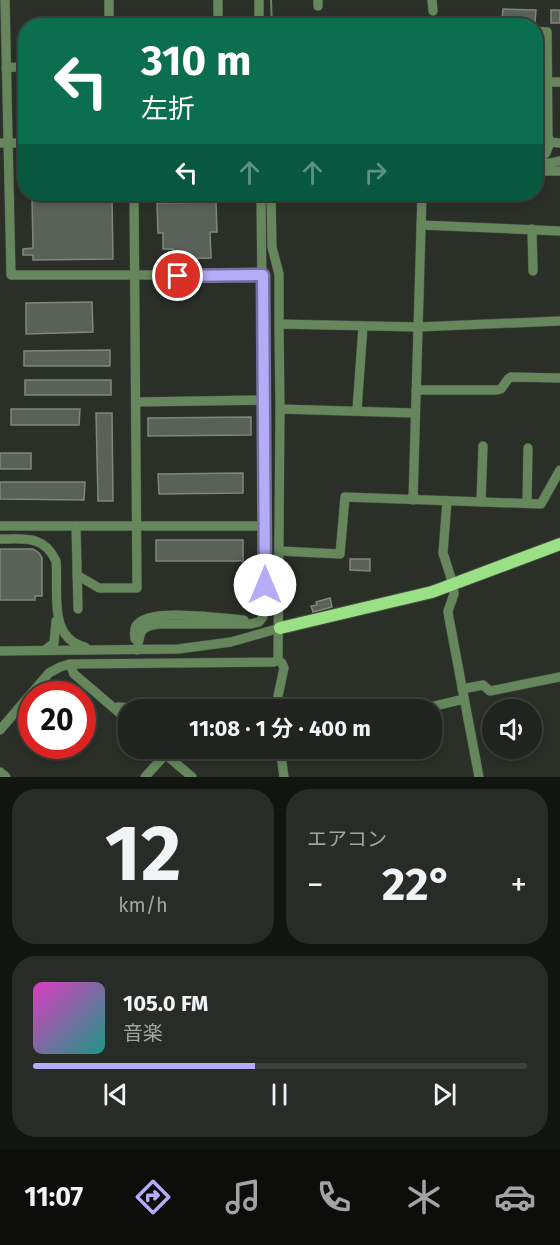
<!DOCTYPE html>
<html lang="ja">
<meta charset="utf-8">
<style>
:root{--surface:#20241e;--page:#282c27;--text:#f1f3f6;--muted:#a2a4a4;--line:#3d413c;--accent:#b5acf8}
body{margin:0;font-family:"Fira Sans","Noto Sans JP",sans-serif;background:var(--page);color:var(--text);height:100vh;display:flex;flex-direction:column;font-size:22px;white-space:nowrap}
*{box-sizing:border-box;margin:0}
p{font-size:20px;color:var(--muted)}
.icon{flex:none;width:33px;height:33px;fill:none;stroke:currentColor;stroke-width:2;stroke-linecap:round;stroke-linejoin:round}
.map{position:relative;height:777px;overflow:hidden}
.drawer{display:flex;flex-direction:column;gap:12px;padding:12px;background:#121410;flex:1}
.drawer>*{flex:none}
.banner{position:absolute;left:18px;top:18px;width:525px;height:183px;border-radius:24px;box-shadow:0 3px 9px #0003,0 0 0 2px var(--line);background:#0b6e4f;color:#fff;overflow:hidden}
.controls{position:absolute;left:482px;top:699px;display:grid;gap:12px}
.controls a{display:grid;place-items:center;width:60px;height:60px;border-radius:50%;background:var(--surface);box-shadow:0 3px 9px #0003,0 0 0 2px var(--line);font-size:30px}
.speed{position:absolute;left:18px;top:681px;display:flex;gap:12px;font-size:30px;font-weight:700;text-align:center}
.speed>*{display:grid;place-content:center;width:78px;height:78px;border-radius:50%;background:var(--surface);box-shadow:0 3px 9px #0003,0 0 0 2px var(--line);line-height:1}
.speed .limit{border:9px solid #d22;background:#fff;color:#111}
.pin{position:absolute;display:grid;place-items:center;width:51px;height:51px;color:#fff;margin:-26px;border:3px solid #fff;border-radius:50%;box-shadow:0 2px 6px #0007}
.me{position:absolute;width:66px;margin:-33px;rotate:0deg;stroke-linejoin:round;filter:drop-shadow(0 0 4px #0008)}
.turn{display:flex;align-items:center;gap:21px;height:126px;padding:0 24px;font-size:27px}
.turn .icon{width:78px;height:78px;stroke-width:2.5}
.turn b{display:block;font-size:42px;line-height:51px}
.lanes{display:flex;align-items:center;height:57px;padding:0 24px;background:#0003;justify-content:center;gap:30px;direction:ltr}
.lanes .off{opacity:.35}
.big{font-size:45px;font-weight:700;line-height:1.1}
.drawer .tile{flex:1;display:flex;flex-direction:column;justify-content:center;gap:9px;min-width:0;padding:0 21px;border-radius:24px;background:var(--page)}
.drawer .dial{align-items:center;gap:0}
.dial b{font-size:78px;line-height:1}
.song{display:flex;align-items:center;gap:18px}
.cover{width:72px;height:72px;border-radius:9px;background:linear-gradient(135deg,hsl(310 70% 55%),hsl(170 70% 35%))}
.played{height:6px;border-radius:3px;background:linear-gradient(90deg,var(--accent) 45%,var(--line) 45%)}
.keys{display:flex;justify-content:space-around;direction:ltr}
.heat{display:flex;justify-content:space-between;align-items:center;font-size:33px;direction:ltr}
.drawer .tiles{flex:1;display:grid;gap:12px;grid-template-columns:1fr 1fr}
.tile:last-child{grid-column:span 2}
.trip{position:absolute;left:118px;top:699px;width:324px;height:60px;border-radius:24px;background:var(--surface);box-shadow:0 3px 9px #0003,0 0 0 2px var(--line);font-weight:700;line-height:60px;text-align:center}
.tab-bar{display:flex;height:96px;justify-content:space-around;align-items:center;background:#0d0e0c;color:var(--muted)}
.tab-bar .icon{width:42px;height:42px}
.tab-bar .on{color:var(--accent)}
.tab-bar b{font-size:27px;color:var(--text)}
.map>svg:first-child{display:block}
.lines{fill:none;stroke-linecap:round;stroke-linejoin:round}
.stream{stroke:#64885a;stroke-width:2}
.building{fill:#5a6158;stroke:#7f877d;stroke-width:1.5}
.minor-casing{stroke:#484e46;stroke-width:10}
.major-casing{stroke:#484e46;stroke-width:14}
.minor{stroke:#65875b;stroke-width:9}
.major{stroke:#99e184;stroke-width:12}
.route-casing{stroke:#7670a1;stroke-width:15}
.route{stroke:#b5acf8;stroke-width:10}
</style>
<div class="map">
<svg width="560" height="777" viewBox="0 0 560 777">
<rect width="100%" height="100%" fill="#2a3028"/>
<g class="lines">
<path class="stream" d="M 271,0 L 272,26"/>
</g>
<g class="building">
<path d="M 503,9 L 536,10 L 535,22 L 502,20 Z"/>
<rect x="551" y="10" width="9" height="13"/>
<path d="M 112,197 L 113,259 L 33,260 L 33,255 L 23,255 L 23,249 L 33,248 L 32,199 Z"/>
<path d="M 216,202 L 217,232 L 210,232 L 211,258 L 174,259 L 173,249 L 163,249 L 163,233 L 158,233 L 157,203 Z"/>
<path d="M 92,302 L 93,332 L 26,334 L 26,303 Z"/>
<path d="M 110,350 L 110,366 L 24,366 L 24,351 Z"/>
<rect x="25" y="380" width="86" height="15"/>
<path d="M 11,409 L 80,409 L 79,425 L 11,425 Z"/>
<path d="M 96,413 L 112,413 L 113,501 L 98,501 Z"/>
<path d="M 251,417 L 251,435 L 148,436 L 148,418 Z"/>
<rect x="0" y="453" width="31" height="16"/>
<path d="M 243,473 L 243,493 L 159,494 L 158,474 Z"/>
<path d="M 0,482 L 85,482 L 84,500 L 0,499 Z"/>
<rect x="156" y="540" width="87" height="21"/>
<path d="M 0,549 L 33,549 L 39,553 L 42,558 L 42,596 L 35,596 L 35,600 L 0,600 Z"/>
<path d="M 350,559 L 370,559 L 370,571 L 350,570 Z"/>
<path d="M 330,598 L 332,607 L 313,612 L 311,606 L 317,605 L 316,602 Z"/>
</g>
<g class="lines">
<defs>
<g id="minor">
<path d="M 5,0 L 11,275 L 263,275"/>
<path d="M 109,0 L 109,26"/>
<path d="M 218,0 L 218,26"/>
<path d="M 259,0 L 259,26"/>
<path d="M 318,0 L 318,6"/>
<path d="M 432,0 L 433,11"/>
<path d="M 311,21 L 326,21 L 333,26"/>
<path d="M 536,31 L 547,32 L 548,136 L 550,142"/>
<path d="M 6,68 L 26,66"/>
<path d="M 536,82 L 560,82"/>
<path d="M 0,143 L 26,143"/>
<path d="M 536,160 L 546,153 L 550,142 L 560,143"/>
<path d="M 536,163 L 551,163 L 560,161"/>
<path d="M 536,171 L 560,171"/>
<path d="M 271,194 L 272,247 L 279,274 L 279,324"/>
<path d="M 421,225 L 560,231"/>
<path d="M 532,229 L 533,271"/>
<path d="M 416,390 L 497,390 L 501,389 L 508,379 L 511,377 L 560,378"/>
<path d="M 136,402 L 264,400"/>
<path d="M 280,409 L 414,413"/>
<path d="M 357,410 L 363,326"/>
<path d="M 413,500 L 422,194"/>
<path d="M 447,501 L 443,553 L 453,584 L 454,594 L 448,611 L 449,618 L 479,777"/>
<path d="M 481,502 L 483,446"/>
<path d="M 527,503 L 528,448"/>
<path d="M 0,526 L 264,526"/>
<path d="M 76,526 L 78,609"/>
<path d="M 0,539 C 25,539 44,535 56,561 C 59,590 47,638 85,647"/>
<path d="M 280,551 L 340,554 L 345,497 L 541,504 L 560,470"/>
<path d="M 77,575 L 99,588 L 137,588 L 134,194"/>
<path d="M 135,639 C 134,632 134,626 140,622 C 157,609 222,618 244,620"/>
<path d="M 45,650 L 54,643 L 56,621"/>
<path d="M 137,650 C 141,632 138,627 159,624 L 250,624 L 259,622 L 263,617 L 265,585 L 261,194"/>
<path d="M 0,651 L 178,649 L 231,642 L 280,628"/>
<path d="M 70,664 L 74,674 L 129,721"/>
<path d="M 462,689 L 483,685 L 490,691 L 560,677"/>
<path d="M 115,708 L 118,707 L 167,710"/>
<path d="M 275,710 L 284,668 L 282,663 L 278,660"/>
<path d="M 418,710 L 464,699"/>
<path d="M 0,730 L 49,673 L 60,667 L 70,664 L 274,662 L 278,660 L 280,409 L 279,324 L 418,327 L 560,321"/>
<path d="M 158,748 L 192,777"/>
<path d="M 280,748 L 284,777"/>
<path d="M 0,772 L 6,777"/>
<path d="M 145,777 L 165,755"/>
</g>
<path id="major" d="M 280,628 L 432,592 L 560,544"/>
</defs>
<use href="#minor" class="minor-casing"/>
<use href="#major" class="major-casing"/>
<use href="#minor" class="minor"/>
<use href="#major" class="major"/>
</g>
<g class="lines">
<defs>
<path id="route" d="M 178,276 L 263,275 L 265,585"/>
</defs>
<use href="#route" class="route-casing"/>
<use href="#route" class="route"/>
</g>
</svg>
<div class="controls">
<a><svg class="icon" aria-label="sound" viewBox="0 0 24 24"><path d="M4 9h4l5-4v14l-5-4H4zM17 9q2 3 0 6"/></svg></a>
</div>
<div class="speed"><div class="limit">20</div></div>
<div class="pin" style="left:178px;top:276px;background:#d93025"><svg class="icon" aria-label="arrive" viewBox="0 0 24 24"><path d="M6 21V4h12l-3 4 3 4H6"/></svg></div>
<svg class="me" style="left:265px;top:585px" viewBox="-20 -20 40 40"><circle r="19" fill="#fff"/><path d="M0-13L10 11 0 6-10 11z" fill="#b5acf8"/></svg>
<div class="trip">11:08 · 1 分 · 400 m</div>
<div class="banner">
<div class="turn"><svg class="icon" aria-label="left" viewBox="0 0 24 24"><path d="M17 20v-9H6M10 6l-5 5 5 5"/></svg><div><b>310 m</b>左折</div></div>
<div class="lanes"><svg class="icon" aria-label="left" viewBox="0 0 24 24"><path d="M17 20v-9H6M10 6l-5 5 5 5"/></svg><svg class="icon off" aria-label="ahead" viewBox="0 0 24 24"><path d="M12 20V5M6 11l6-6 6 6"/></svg><svg class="icon off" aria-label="ahead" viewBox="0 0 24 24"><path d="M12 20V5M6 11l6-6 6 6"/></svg><svg class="icon off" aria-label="right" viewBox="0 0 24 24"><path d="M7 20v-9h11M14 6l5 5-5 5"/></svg></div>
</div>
</div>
<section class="drawer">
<div class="tiles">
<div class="tile dial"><b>12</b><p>km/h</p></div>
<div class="tile"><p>エアコン</p>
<div class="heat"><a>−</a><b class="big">22°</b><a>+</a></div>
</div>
<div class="tile">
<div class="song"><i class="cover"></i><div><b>105.0 FM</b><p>音楽</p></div></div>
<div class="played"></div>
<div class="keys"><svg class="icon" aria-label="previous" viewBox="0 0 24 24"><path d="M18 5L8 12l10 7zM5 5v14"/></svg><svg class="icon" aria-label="pause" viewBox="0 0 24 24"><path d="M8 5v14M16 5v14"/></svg><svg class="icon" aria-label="next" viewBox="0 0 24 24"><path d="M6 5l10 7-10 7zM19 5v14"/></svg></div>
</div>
</div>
</section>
<nav class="tab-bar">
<b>11:07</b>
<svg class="icon on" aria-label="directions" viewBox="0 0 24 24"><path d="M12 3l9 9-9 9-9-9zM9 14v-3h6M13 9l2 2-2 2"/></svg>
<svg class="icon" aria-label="music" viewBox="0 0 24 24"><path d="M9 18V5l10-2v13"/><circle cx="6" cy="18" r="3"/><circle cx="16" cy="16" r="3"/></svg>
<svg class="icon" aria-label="phone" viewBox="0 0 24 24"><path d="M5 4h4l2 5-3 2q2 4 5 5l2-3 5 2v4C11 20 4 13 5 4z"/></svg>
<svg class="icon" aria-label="climate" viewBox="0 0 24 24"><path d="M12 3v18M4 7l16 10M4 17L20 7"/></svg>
<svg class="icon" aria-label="car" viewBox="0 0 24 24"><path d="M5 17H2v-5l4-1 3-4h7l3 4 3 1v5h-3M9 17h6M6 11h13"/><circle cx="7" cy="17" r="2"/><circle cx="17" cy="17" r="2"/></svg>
</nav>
